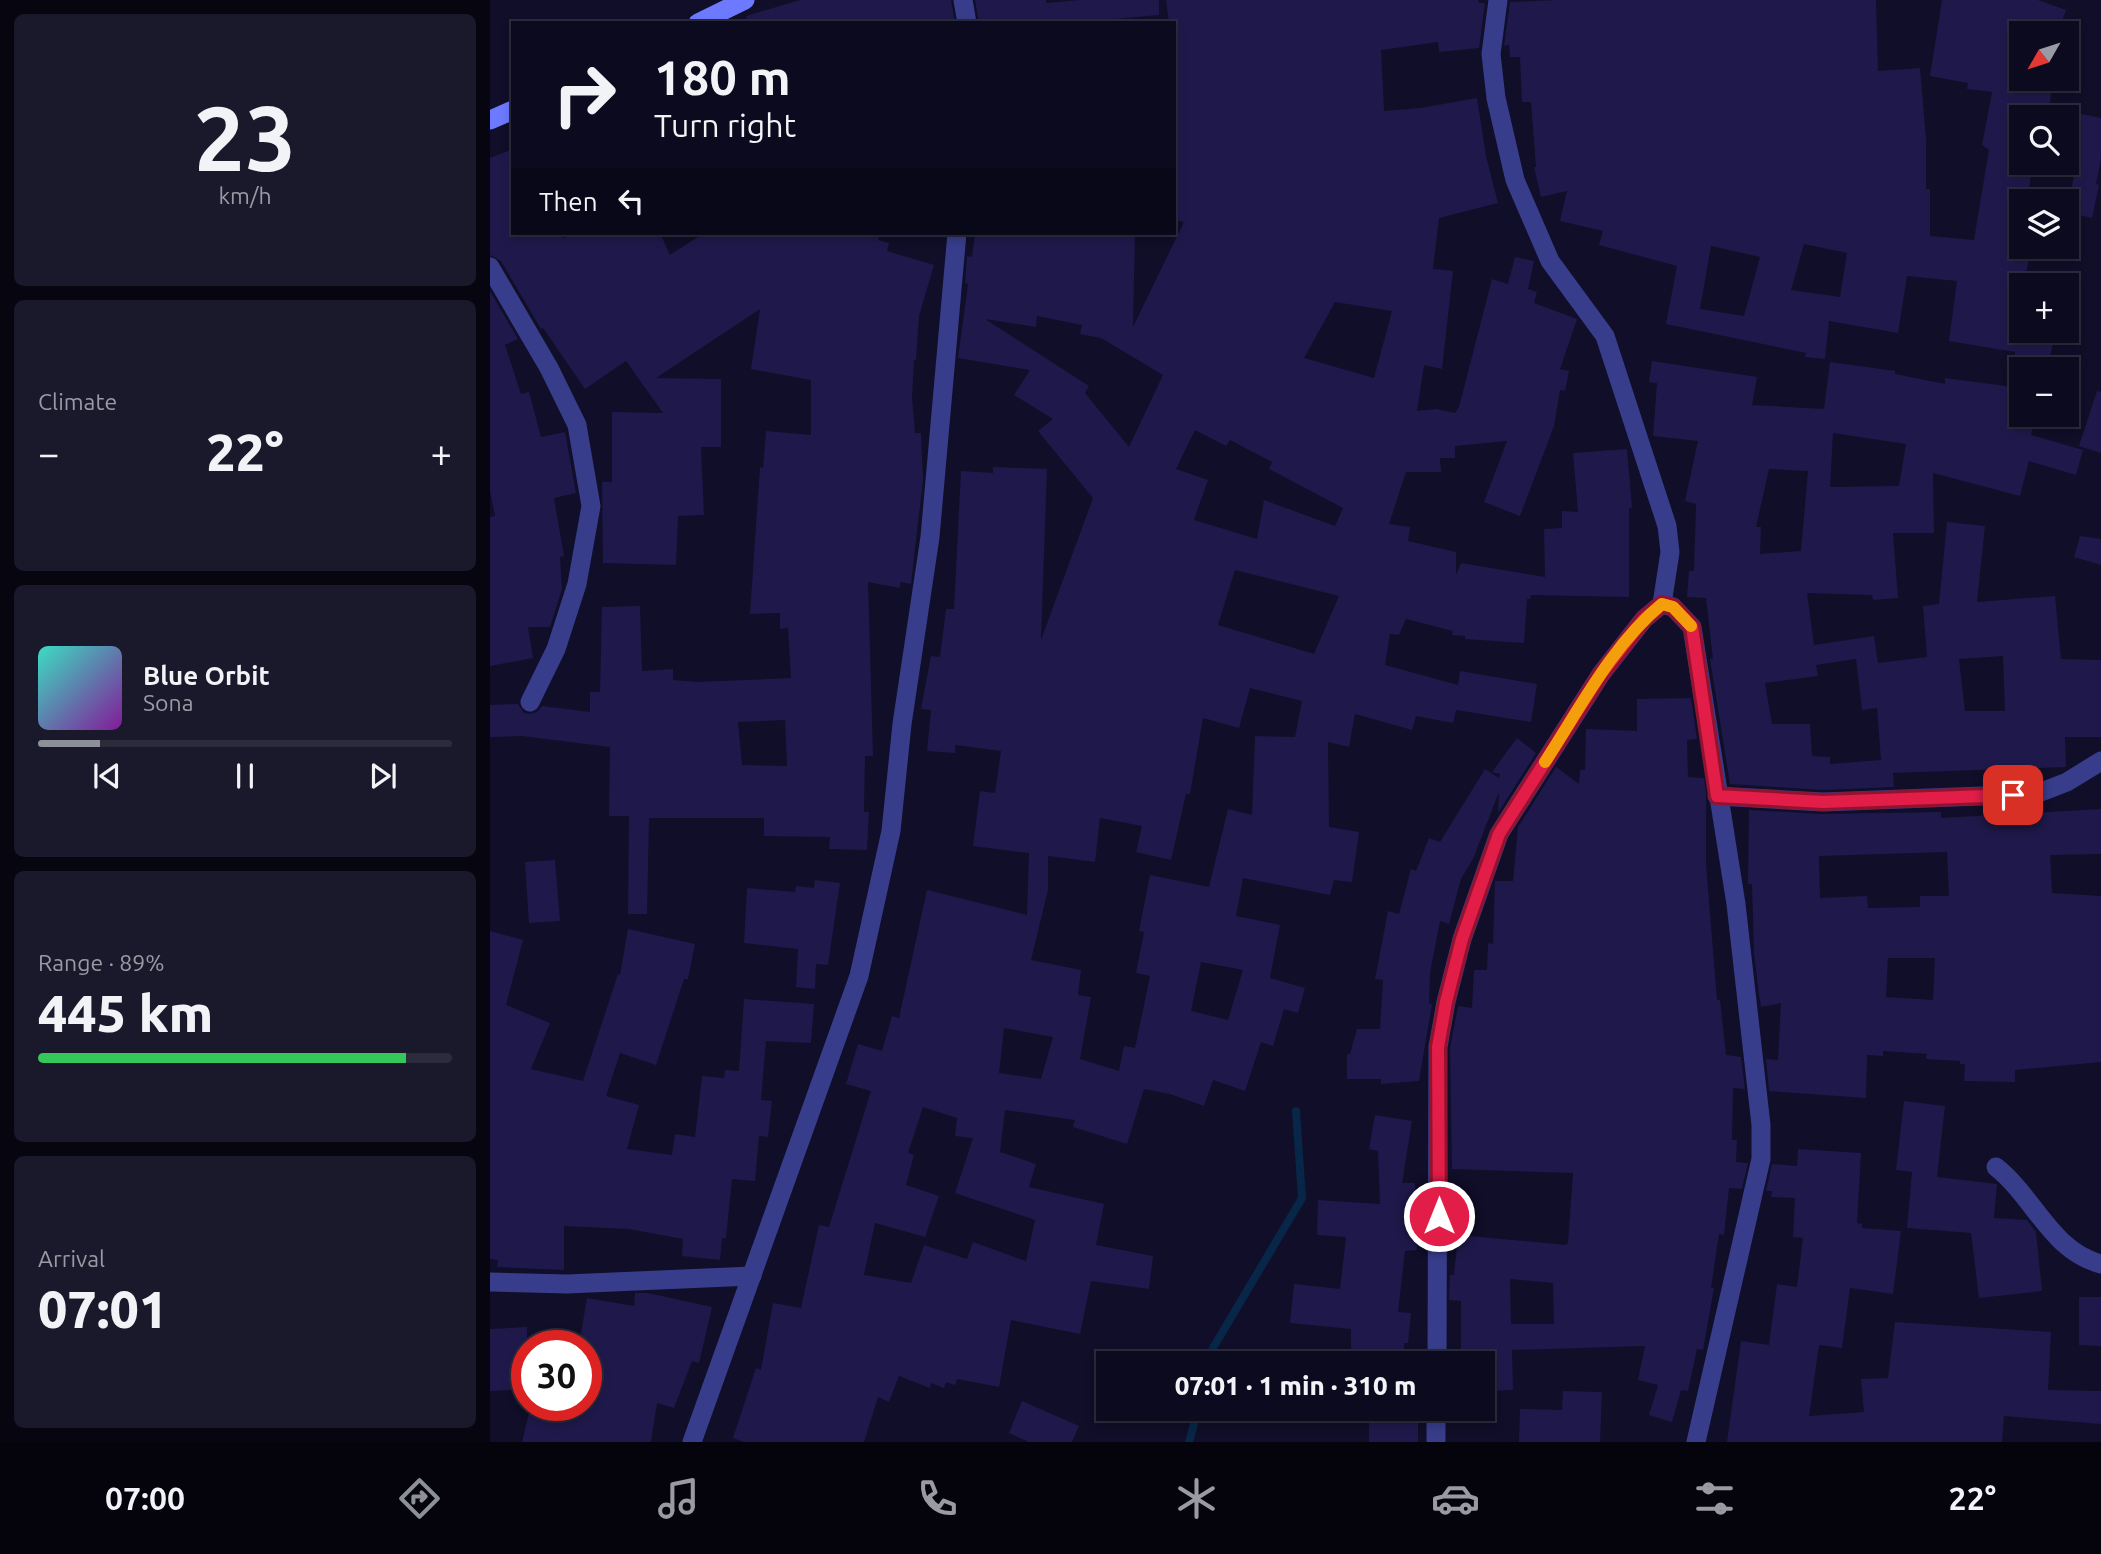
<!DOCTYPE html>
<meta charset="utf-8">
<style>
:root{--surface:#0c0a1e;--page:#1a182b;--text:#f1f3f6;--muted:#9a9aa4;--line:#2c2b3c;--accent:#8c9099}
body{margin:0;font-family:Ubuntu,sans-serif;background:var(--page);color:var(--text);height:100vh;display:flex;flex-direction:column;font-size:26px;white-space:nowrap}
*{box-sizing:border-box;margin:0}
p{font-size:23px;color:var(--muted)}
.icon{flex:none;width:38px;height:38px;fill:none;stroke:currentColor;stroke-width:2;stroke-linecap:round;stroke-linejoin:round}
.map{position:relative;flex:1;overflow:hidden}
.details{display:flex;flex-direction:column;gap:14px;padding:14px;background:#070610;width:490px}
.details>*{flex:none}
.hud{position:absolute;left:21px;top:21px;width:665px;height:214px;border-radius:0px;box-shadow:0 4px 10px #0003,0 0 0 2px var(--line);background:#0c0a1e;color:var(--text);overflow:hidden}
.needle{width:46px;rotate:231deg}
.fabs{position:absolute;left:1519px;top:21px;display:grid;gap:14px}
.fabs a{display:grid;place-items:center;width:70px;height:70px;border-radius:0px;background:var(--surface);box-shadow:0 4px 10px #0003,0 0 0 2px var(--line);font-size:35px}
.speed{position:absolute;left:21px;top:1330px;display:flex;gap:14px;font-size:35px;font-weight:700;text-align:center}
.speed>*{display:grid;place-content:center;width:91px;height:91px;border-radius:50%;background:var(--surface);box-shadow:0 4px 10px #0003,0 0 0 2px var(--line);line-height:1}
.speed .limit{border:10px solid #d22;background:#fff;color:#111}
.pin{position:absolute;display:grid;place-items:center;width:60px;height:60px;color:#fff;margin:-30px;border-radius:14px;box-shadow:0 4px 10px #0006}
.me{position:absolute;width:77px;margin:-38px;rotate:0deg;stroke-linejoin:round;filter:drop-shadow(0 0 5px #0008)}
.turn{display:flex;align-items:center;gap:24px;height:147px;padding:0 28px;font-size:32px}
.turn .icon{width:91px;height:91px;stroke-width:2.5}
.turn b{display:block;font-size:49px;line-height:60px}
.then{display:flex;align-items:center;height:66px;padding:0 28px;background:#0003;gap:14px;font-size:26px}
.big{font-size:52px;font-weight:800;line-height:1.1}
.details .card{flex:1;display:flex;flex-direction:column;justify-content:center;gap:10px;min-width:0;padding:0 24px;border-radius:10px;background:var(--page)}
.details .dial{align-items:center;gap:0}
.dial b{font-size:91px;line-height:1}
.song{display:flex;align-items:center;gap:21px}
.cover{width:84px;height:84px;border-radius:10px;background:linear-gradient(135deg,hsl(170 70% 55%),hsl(290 70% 35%))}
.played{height:7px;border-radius:4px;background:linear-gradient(90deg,var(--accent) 15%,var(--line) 15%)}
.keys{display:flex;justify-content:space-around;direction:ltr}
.heat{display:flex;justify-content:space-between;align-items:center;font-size:38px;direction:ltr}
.charge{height:10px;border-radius:5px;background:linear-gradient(90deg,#34c759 89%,var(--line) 0)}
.trip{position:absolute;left:606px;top:1351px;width:399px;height:70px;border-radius:0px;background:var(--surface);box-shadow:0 4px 10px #0003,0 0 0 2px var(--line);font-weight:800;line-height:70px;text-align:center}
.dock{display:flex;height:112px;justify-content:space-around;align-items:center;background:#05040c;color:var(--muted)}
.dock .icon{width:49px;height:49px}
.dock .active{color:var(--accent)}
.dock b{font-size:32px;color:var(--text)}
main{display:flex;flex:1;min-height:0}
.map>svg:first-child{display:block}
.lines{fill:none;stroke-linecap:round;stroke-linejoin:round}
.stream{stroke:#072648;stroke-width:8}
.building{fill:#1e194a;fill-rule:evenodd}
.minor{stroke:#373d8a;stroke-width:19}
.secondary{stroke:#6d7aff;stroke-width:19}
.route-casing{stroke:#92132f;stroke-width:18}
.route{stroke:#e11d48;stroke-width:12}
.slow{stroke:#f59e0b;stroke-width:12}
</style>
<main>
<section class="details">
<div class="card dial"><b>23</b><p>km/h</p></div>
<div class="card"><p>Climate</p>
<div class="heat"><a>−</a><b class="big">22°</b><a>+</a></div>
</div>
<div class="card">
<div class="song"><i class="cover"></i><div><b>Blue Orbit</b><p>Sona</p></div></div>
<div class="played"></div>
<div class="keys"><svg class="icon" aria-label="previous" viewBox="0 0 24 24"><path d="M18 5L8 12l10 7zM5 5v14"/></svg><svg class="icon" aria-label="pause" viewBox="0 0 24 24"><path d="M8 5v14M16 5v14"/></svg><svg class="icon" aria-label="next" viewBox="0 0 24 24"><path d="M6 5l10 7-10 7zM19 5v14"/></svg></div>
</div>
<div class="card"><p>Range · 89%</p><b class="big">445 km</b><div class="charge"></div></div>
<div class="card"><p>Arrival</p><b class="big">07:01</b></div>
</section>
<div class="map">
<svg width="1611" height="1442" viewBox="0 0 1611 1442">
<rect width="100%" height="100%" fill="#100e28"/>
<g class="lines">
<g class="stream">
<path d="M 719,1363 L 723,1348 L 812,1198 L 806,1111"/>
<path d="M 699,1442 L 708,1409"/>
</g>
</g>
<g class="building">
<path d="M 310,0 L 461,0 L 465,23 L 257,23 L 256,16 Z"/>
<path d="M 485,0 L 556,0 L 556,3 L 590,0 L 669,0 L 669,15 L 581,23 L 489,23 Z"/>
<path d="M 676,0 L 988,0 L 989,3 L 995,3 L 989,48 L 949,52 L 948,42 L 891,50 L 894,111 L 931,108 L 987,98 L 996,156 L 1008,203 L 949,218 L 943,269 L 963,271 L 952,369 L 934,365 L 927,411 L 946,409 L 965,413 L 969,407 L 1002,279 L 1018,284 L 1025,257 L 1044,261 L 1038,289 L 1047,292 L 1044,303 L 1087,319 L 1070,369 L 1079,371 L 1075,391 L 1070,390 L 1064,426 L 1030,516 L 994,502 L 1017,441 L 965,446 L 965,458 L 950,458 L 951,472 L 916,472 L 899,524 L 920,527 L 918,541 L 966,552 L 966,575 L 971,563 L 1055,577 L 1054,529 L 1072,528 L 1072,511 L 1088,512 L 1083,453 L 1137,449 L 1142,508 L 1139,508 L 1139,597 L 1041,595 L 1040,599 L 1037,599 L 1034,643 L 975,639 L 975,636 L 962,635 L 963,631 L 916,619 L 909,635 L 900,634 L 895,665 L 968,685 L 970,671 L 1047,684 L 1041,722 L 966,710 L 963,723 L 926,716 L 922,730 L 865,714 L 859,747 L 838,742 L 839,827 L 869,832 L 862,882 L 844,880 L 840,895 L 753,878 L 746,916 L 790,925 L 780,978 L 815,988 L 808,1013 L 794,1009 L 783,1046 L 771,1042 L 755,1091 L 723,1080 L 714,1106 L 680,1094 L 654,1089 L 637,1144 L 583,1127 L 585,1120 L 515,1110 L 510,1152 L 546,1164 L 539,1187 L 614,1204 L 606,1245 L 663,1256 L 659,1289 L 601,1281 L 590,1334 L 521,1320 L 509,1387 L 467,1379 L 465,1385 L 456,1382 L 454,1388 L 441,1383 L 440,1388 L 409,1376 L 399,1402 L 388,1397 L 374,1442 L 254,1442 L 243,1438 L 266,1368 L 271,1370 L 283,1303 L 311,1308 L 329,1225 L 339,1227 L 381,1091 L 356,1084 L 368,1044 L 392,1051 L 402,1016 L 409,1018 L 437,890 L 537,915 L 539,853 L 483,846 L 490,791 L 505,793 L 511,751 L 465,745 L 465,753 L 437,751 L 441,710 L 431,709 L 441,656 L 450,657 L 456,609 L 464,609 L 471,471 L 503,473 L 503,467 L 557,469 L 551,640 L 603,498 L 548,431 L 563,419 L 524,395 L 540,370 L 468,358 L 478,284 L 475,283 L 477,256 L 482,257 L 485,233 L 645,233 L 643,327 L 694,222 L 684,220 L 684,23 L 679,23 ZM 845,302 L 902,311 L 884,378 L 814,358 ZM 547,316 L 592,325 L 590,334 L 611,338 L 673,375 L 639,447 L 595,393 L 599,386 L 495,319 L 546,327 ZM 705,430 L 736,446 L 740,440 L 782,462 L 779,469 L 853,508 L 845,526 L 774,500 L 767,539 L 704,520 L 718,480 L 686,469 ZM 745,570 L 849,596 L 824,654 L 728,625 ZM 760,688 L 812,701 L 805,737 L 765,736 L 762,815 L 738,809 L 719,887 L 660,875 L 649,931 L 654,932 L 646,973 L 660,976 L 645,1048 L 634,1046 L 629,1071 L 590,1059 L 601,997 L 588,995 L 591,970 L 541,960 L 558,890 L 558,856 L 605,862 L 610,818 L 652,826 L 646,852 L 681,860 L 696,794 L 700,794 L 713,718 L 749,728 ZM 711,962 L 753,970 L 738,1020 L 701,1011 ZM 514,1028 L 563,1037 L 551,1079 L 509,1073 ZM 433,1107 L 467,1118 L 465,1136 L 483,1138 L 465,1193 L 545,1220 L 536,1261 L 483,1242 L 477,1259 L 434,1245 L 421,1283 L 374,1275 L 385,1223 L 435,1237 L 449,1196 L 416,1185 L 424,1155 L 418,1153 Z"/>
<path d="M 1067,0 L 1386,0 L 1388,71 L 1430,68 L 1436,139 L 1436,189 L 1440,189 L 1440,236 L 1484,240 L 1499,150 L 1492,145 L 1502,92 L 1477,89 L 1478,83 L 1440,76 L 1452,0 L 1548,0 L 1576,10 L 1568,33 L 1531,33 L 1531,79 L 1562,79 L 1559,117 L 1531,117 L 1531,163 L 1543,163 L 1537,201 L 1531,201 L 1531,247 L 1541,247 L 1534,285 L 1531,285 L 1531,331 L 1566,331 L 1557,369 L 1523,369 L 1525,352 L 1459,341 L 1467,281 L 1417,276 L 1408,333 L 1339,321 L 1335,359 L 1315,357 L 1316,353 L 1176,324 L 1187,266 L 1109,245 L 1113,231 L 1070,221 L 1077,191 L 1051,197 L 1044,167 L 1046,167 L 1041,102 L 1032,102 L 1030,57 L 1020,57 L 1019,45 L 1014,46 L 1020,2 ZM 1314,244 L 1357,253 L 1350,297 L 1301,290 ZM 1221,246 L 1270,257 L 1254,316 L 1210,309 Z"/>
<path d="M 1577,111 L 1611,118 L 1611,158 L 1606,184 L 1609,185 L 1602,218 L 1577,212 L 1586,165 L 1577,164 Z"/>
<path d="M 23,149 L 23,233 L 70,233 L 73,238 L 90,233 L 170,233 L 180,255 L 214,233 L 390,233 L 388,240 L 399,243 L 397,251 L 444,265 L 429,316 L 426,360 L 424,360 L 422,398 L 425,433 L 431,433 L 433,480 L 421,584 L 410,582 L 410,588 L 378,582 L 383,756 L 375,756 L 374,812 L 379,812 L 377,850 L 339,849 L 340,837 L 274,836 L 274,818 L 159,818 L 157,914 L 138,914 L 139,816 L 119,816 L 120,747 L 32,736 L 0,737 L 0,705 L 28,704 L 34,713 L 40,714 L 47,712 L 52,706 L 100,712 L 100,692 L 110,692 L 112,607 L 150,606 L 152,671 L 183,669 L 183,680 L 208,682 L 301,678 L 298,628 L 290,629 L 290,613 L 260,614 L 270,467 L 273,468 L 276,431 L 321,435 L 321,380 L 261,369 L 270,309 L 166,378 L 231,379 L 231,447 L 211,447 L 214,515 L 188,516 L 186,565 L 113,563 L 112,482 L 122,482 L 122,412 L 173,413 L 136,361 L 95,389 L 53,328 L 51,329 L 11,261 L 0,255 L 0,158 ZM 295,720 L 297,766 L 252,765 L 248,722 Z"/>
<path d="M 0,291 L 28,339 L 15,345 L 31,394 L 39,392 L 51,437 L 75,432 L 86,493 L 64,498 L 74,556 L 70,557 L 72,589 L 60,627 L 38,627 L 43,658 L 0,666 L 0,517 L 5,516 L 0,491 Z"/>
<path d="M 1162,361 L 1267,377 L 1262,405 L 1334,409 L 1340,362 L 1405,371 L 1405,374 L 1455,384 L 1455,378 L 1531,388 L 1531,415 L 1546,415 L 1541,435 L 1593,450 L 1586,475 L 1539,461 L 1530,496 L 1443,473 L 1444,533 L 1403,533 L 1408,598 L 1383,600 L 1382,595 L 1317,593 L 1324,645 L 1384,636 L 1388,663 L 1437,657 L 1433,606 L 1449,604 L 1457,522 L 1495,526 L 1487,602 L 1565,596 L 1571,659 L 1611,660 L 1611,737 L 1575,737 L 1576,767 L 1403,773 L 1404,787 L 1333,790 L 1240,784 L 1220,659 L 1223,659 L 1216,598 L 1197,597 L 1199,571 L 1204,571 L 1206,504 L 1195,501 L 1208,441 L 1163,436 L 1167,383 L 1159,382 ZM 1343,433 L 1416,444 L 1409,486 L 1340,487 ZM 1279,469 L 1318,471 L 1311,551 L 1270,554 L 1271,527 L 1266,527 ZM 1513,656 L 1515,711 L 1475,711 L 1469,659 ZM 1366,659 L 1372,710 L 1387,708 L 1391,760 L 1340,764 L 1340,757 L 1322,756 L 1320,724 L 1282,724 L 1275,683 L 1328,676 L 1326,665 Z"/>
<path d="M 1607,391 L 1611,392 L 1611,453 L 1589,446 Z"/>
<path d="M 1590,536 L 1611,539 L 1611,565 L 1584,557 Z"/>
<path d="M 1201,698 L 1207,739 L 1197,740 L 1198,777 L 1214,778 L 1216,792 L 1216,864 L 1227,1000 L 1230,1000 L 1236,1055 L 1251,1057 L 1255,1089 L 1243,1088 L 1242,1140 L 1247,1140 L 1246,1162 L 1258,1163 L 1252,1189 L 1239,1188 L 1234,1235 L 1229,1234 L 1221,1288 L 1224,1288 L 1213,1350 L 1207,1349 L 1198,1391 L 1191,1390 L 1182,1422 L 1159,1415 L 1168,1385 L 1148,1380 L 1155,1346 L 1022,1350 L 1023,1390 L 992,1391 L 992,1363 L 971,1363 L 971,1301 L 959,1300 L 960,1275 L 964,1275 L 968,1235 L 1076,1245 L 1078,1243 L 1083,1173 L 962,1169 L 960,1048 L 968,1006 L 982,1008 L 984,970 L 997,970 L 998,943 L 1003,944 L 1005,881 L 1023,881 L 1028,827 L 1066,767 L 1089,784 L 1090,770 L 1095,770 L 1096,729 L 1147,731 L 1147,699 ZM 1020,1279 L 1063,1283 L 1064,1324 L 1021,1324 Z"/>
<path d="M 1027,738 L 1046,753 L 1008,813 L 1009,792 L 983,859 L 971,879 L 959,924 L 950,921 L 940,973 L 939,1004 L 942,1004 L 929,1081 L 891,1084 L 891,1079 L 857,1079 L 857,1054 L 860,1054 L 867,1029 L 890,1029 L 893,980 L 885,979 L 898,911 L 909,914 L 921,869 L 926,871 L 939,838 L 950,842 L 995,769 L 1009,778 L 1010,774 L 1002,772 Z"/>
<path d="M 1611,809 L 1611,854 L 1560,855 L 1562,893 L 1611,896 L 1611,1062 L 1525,1070 L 1525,1082 L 1474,1081 L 1475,1064 L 1470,1064 L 1470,1061 L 1436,1059 L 1437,1054 L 1393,1051 L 1393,1056 L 1377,1055 L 1376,1098 L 1279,1091 L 1276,1059 L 1288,1060 L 1291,1003 L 1271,1007 L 1269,994 L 1264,953 L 1262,884 L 1258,884 L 1259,810 L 1332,814 L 1451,812 L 1451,818 ZM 1457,852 L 1459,896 L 1430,896 L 1430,907 L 1378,908 L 1377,896 L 1330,898 L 1329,856 ZM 1398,958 L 1445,958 L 1443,1000 L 1396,997 Z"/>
<path d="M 65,860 L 70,921 L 39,923 L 35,862 Z"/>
<path d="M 325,880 L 350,883 L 338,965 L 326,964 L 325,989 L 306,987 L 308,949 L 254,943 L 257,888 L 305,892 L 306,886 L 324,888 Z"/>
<path d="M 138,929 L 205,944 L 198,979 L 194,979 L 166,1065 L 130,1053 L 116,1096 L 149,1105 L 137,1149 L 182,1155 L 185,1134 L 205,1137 L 212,1076 L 234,1078 L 235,1070 L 249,1071 L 254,999 L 324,1004 L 321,1043 L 276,1041 L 271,1100 L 282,1101 L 278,1137 L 269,1136 L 265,1181 L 242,1179 L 236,1238 L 232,1238 L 230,1260 L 192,1256 L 193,1239 L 139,1229 L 74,1226 L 74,1270 L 7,1267 L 8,1260 L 0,1259 L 0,931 L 33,940 L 16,1005 L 60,1023 L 41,1069 L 93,1081 L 128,974 L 130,975 Z"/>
<path d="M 1414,1101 L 1455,1106 L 1447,1177 L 1507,1184 L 1504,1218 L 1537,1220 L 1546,1232 L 1552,1291 L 1489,1298 L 1481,1233 L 1417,1228 L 1422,1172 L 1406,1170 Z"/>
<path d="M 885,1115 L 922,1121 L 912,1183 L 925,1183 L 927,1250 L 915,1251 L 908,1312 L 921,1313 L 918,1343 L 914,1343 L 914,1363 L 861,1363 L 861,1329 L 800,1323 L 804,1284 L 850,1289 L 856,1237 L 827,1235 L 828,1200 L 890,1204 L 888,1151 L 879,1149 Z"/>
<path d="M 1308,1149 L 1371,1153 L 1367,1223 L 1372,1224 L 1372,1228 L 1411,1231 L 1403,1294 L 1360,1288 L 1352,1348 L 1329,1345 L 1319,1416 L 1374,1412 L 1371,1379 L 1398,1378 L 1405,1322 L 1561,1332 L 1558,1390 L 1611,1391 L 1611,1424 L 1514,1416 L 1512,1442 L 1237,1442 L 1251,1341 L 1279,1345 L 1287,1284 L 1307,1287 L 1313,1238 L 1303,1237 L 1305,1198 L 1281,1197 L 1282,1191 L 1276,1191 L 1282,1164 L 1307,1166 Z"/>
<path d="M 145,1293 L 158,1293 L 222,1307 L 209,1363 L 202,1361 L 184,1408 L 167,1403 L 161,1442 L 32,1442 L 41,1405 L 96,1405 L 96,1346 L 89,1346 L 97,1298 L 144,1306 Z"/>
<path d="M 1589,1297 L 1611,1297 L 1611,1346 L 1589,1345 Z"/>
<path d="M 37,1327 L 37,1389 L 0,1391 L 0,1329 Z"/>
<path d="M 1073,1391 L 1112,1392 L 1110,1442 L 1029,1442 L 1030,1409 L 1072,1410 Z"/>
<path d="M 532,1401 L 589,1426 L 582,1442 L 539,1442 L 519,1433 Z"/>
<rect x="879" y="1409" width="49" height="33"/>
</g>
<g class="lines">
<g class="minor">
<path d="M 473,0 L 477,23"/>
<path d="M 0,267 L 59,368 L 87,425 L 101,506 L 87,584 L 66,649 L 40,702"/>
<path d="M 1172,604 L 1183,607 L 1202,627 L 1246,904 L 1271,1125 L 1271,1159 L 1206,1442"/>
<path d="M 1227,796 L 1333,802 L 1546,794 L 1577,782 L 1611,761"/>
<path d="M 1506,1167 C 1545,1198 1561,1251 1611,1264"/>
<path d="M 0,1282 L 77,1284 L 262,1276"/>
<path d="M 947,1363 L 948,1047 L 956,1002 L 972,939 L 1009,834 L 1111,674 L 1154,619 L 1172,604 L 1180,552 L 1177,526 L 1115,336 L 1060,261 L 1025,180 L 1006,98 L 1001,54 L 1008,0"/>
<path d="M 202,1442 L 369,976 L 401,831 L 412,724 L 440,537 L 467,233"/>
<path d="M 946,1442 L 946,1409"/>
</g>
<g class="secondary">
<path d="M 208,23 L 255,0"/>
<path d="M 0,120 L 23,110"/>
</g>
</g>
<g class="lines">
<defs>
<path id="route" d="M 949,1216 L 948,1047 L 956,1002 L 972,939 L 1009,834 L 1111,674 L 1154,619 L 1172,604 L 1183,607 L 1202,627 L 1227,796 L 1333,802 L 1523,795"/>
</defs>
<use href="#route" class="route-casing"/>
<use href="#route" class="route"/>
<path class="slow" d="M 1055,762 C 1090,708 1122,645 1172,604 L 1183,607 L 1201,626"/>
</g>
</svg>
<div class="fabs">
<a><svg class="needle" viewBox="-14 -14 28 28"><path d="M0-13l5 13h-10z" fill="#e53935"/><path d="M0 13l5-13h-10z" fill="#9a9aa4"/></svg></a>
<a><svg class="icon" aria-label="search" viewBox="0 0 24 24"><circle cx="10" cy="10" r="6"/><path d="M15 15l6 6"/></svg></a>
<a><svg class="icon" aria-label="layers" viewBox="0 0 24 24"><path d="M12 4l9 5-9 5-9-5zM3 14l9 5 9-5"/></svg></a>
<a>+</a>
<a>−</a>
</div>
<div class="speed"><div class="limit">30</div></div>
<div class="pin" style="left:1523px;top:795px;background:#d93025"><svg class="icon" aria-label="arrive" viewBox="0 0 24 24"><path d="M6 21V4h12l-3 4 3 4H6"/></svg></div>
<svg class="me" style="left:949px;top:1216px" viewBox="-20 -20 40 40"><circle r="17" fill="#e11d48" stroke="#fff" stroke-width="3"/><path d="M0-11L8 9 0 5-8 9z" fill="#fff"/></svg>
<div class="trip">07:01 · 1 min · 310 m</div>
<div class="hud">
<div class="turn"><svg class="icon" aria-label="right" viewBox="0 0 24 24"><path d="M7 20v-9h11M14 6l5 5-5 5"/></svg><div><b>180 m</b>Turn right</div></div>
<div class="then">Then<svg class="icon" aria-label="left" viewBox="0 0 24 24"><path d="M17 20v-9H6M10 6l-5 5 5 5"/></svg></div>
</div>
</div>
</main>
<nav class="dock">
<b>07:00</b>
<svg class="icon active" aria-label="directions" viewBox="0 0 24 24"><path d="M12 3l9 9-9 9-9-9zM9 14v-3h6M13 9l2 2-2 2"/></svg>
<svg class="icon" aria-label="music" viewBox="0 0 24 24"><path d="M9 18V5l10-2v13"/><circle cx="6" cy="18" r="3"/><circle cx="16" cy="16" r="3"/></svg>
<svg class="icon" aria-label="phone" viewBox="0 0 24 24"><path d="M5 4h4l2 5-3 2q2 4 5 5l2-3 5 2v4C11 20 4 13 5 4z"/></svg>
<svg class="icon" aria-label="climate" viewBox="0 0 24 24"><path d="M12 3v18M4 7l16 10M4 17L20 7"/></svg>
<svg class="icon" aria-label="car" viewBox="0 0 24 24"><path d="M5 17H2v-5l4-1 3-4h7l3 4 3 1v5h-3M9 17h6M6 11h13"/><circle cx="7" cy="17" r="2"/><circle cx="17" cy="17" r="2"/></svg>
<svg class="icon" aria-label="filters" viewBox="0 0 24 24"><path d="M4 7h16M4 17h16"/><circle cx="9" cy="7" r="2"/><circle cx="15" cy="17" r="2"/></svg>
<b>22°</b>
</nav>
